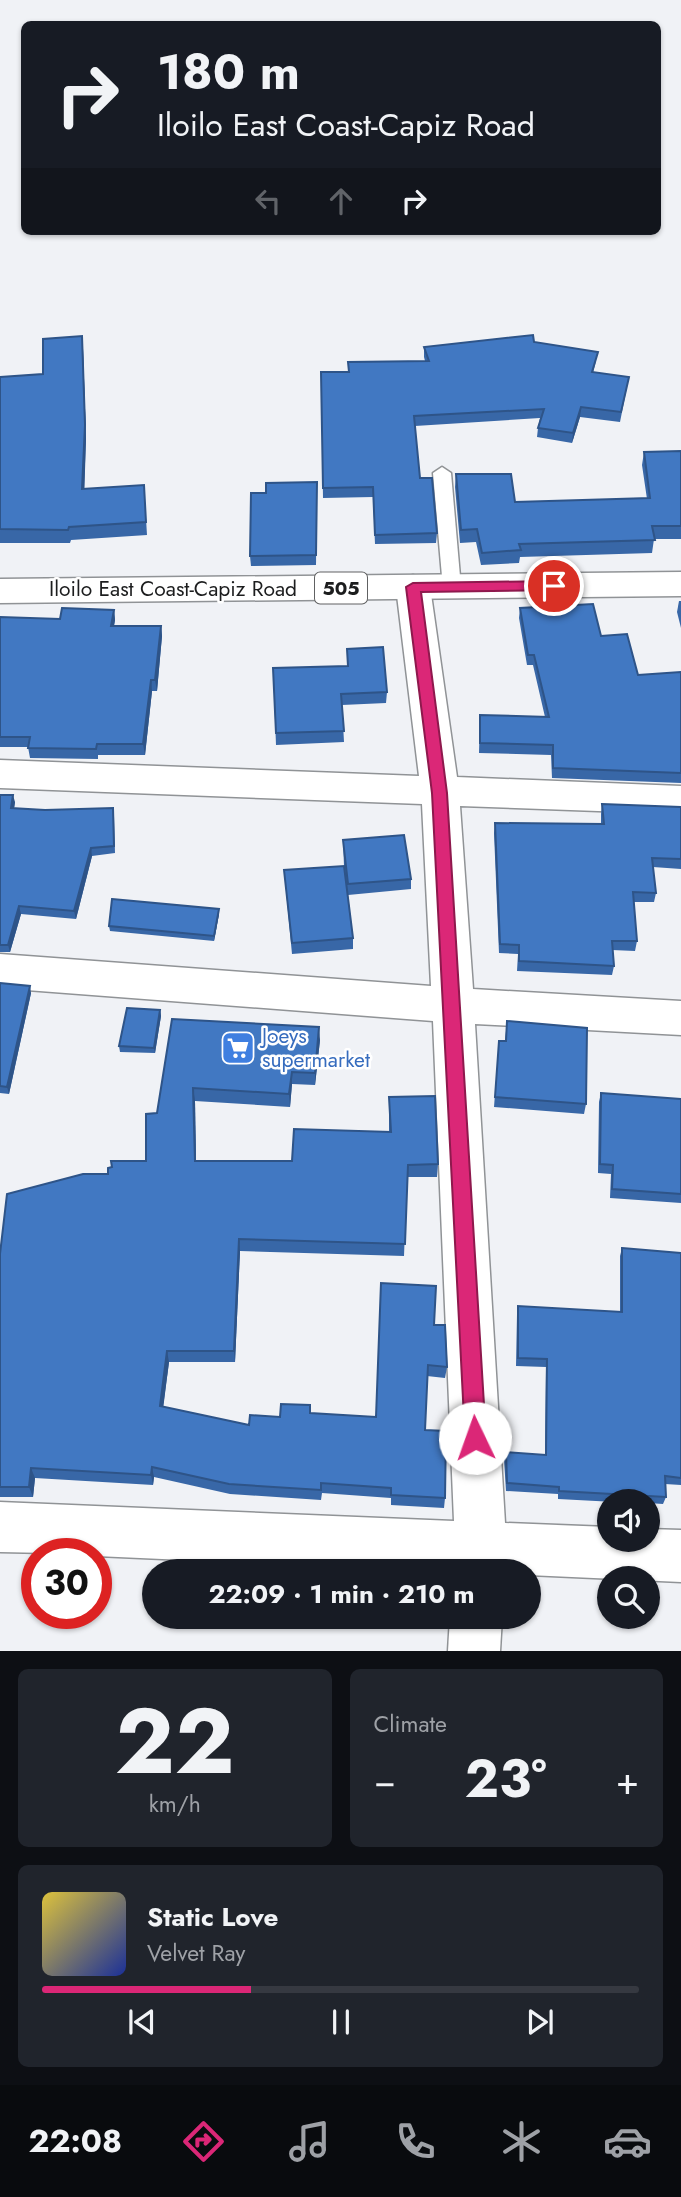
<!DOCTYPE html>
<meta charset="utf-8">
<style>
:root{--surface:#171b24;--page:#20242c;--text:#f1f3f6;--muted:#9ea1a6;--line:#363941;--accent:#db2777}
body{margin:0;font-family:Jost,sans-serif;background:var(--page);color:var(--text);height:100vh;display:flex;flex-direction:column;font-size:26px;white-space:nowrap}
*{box-sizing:border-box;margin:0}
p{font-size:23px;color:var(--muted)}
.icon{flex:none;width:38px;height:38px;fill:none;stroke:currentColor;stroke-width:2;stroke-linecap:round;stroke-linejoin:round}
.map{position:relative;height:1651px;overflow:hidden}
.details{display:flex;flex-direction:column;gap:18px;padding:18px;background:#0d0f14;flex:1}
.details>*{flex:none}
.guide{position:absolute;left:21px;top:21px;width:640px;height:214px;border-radius:10px;box-shadow:0 2px 5px #0004;background:#171b24;color:var(--text);overflow:hidden}
.buttons{position:absolute;left:597px;top:1489px;display:grid;gap:14px}
.buttons a{display:grid;place-items:center;width:63px;height:63px;border-radius:50%;background:var(--surface);box-shadow:0 2px 5px #0004;font-size:35px}
.speed{position:absolute;left:21px;top:1538px;display:flex;gap:14px;font-size:35px;font-weight:700;text-align:center}
.speed>*{display:grid;place-content:center;width:91px;height:91px;border-radius:50%;background:var(--surface);box-shadow:0 2px 5px #0004;line-height:1}
.speed .limit{border:10px solid #d22;background:#fff;color:#111}
.pin{position:absolute;display:grid;place-items:center;width:60px;height:60px;color:#fff;margin:-30px;border:4px solid #fff;border-radius:50%;box-shadow:0 2px 7px #0007}
.me{position:absolute;width:77px;margin:-38px;rotate:357deg;stroke-linejoin:round;filter:drop-shadow(0 0 5px #0008)}
.turn{display:flex;align-items:center;gap:24px;height:147px;padding:0 21px;font-size:32px}
.turn .icon{width:91px;height:91px;stroke-width:2.5}
.turn b{display:block;font-size:49px;line-height:60px}
.lanes{display:flex;align-items:center;height:66px;padding:0 21px;background:#0003;justify-content:center;gap:35px;direction:ltr}
.lanes .off{opacity:.35}
.big{font-size:52px;font-weight:700;line-height:1.1}
.details .widget{flex:1;display:flex;flex-direction:column;justify-content:center;gap:10px;min-width:0;padding:0 24px;border-radius:10px;background:var(--page)}
.details .dial{align-items:center;gap:0}
.dial b{font-size:91px;line-height:1}
.song{display:flex;align-items:center;gap:21px}
.cover{width:84px;height:84px;border-radius:10px;background:linear-gradient(135deg,hsl(50 70% 55%),hsl(230 70% 35%))}
.played{height:7px;border-radius:4px;background:linear-gradient(90deg,var(--accent) 35%,var(--line) 35%)}
.keys{display:flex;justify-content:space-around;direction:ltr}
.heat{display:flex;justify-content:space-between;align-items:center;font-size:38px;direction:ltr}
.details .tiles{flex:1;display:grid;gap:18px;grid-template-columns:1fr 1fr}
.widget:last-child{grid-column:span 2}
.trip{position:absolute;left:142px;top:1559px;width:399px;height:70px;border-radius:35px;background:var(--surface);box-shadow:0 2px 5px #0004;font-weight:700;line-height:70px;text-align:center}
.tabs{display:flex;height:112px;justify-content:space-around;align-items:center;background:#090b0e;color:var(--muted)}
.tabs .icon{width:49px;height:49px}
.tabs .selected{color:var(--accent)}
.tabs b{font-size:32px;color:var(--text)}
.map>svg:first-child{display:block}
.lines{fill:none;stroke-linecap:round;stroke-linejoin:round}
.service-casing{stroke:#909396;stroke-width:3}
.minor-casing{stroke:#909396;stroke-width:3}
.primary-casing{stroke:#909396;stroke-width:3}
.service{fill:#fff;fill-rule:evenodd}
.minor{fill:#fff;fill-rule:evenodd}
.primary{fill:#fff;fill-rule:evenodd}
.wall{fill:#3867a7}
.shaded-wall{fill:#2e5488}
.building{fill:#4178c2;stroke:#2e5488;stroke-width:2}
.route{fill:#db2777;stroke:#8e194d;stroke-width:2}
.labels{text-anchor:middle;stroke-width:5;stroke-linejoin:round;paint-order:stroke}
.shield{fill:#fff;stroke:#606162;stroke-width:2}
.shield-label{font-size:19px;font-weight:bold;fill:#1c1d1e}
.street-label{font-size:21px;fill:#1c1d1e;stroke:#fff}
.shop-label{font-size:21px;fill:#366cbe;stroke:#fff;text-anchor:start}
</style>
<div class="map">
<svg width="681" height="1651" viewBox="0 0 681 1651">
<rect width="100%" height="100%" fill="#f0f2f6"/>
<g class="lines">
<defs>
<path id="service" d="M 442,467 L 451,473 L 461,588 L 459,593 L 445,593 L 443,588 L 433,473 Z"/>
<g id="minor">
<path d="M 413,575 L 425,579 L 430,587 L 457,777 L 681,786 L 681,814 L 460,806 L 473,989 L 681,1001 L 681,1035 L 475,1024 L 505,1523 L 609,1527 L 609,1540 L 648,1540 L 648,1529 L 681,1530 L 681,1582 L 528,1575 L 528,1572 L 446,1572 L 96,1556 L 96,1554 L 0,1552 L 0,1502 L 454,1521 L 433,1021 L 0,988 L 0,954 L 431,986 L 422,804 L 0,788 L 0,760 L 419,776 L 396,587 L 401,579 Z"/>
<path d="M 450,1617 L 502,1617 L 500,1651 L 448,1651 Z"/>
</g>
<path id="primary" d="M 681,572 L 681,596 L 0,603 L 0,579 Z"/>
</defs>
<use href="#service" class="service-casing"/>
<use href="#minor" class="minor-casing"/>
<use href="#primary" class="primary-casing"/>
<use href="#service" class="service"/>
<use href="#minor" class="minor"/>
<use href="#primary" class="primary"/>
</g>
<g class="wall">
<path d="M 82,336 L 83,349 L 86,438 L 84,489 L 144,485 L 147,535 L 71,540 L 70,543 L 0,543 L 0,377 L 43,374 Z"/>
<path d="M 534,342 L 596,361 L 593,373 L 627,387 L 620,422 L 580,417 L 572,443 L 537,437 L 538,428 L 540,418 L 415,426 L 420,478 L 437,533 L 436,543 L 375,544 L 373,497 L 323,498 L 321,372 L 348,372 L 348,362 L 425,361 L 424,357 L 424,347 Z"/>
<path d="M 681,451 L 681,539 L 654,539 L 652,553 L 520,557 L 519,563 L 481,565 L 476,542 L 460,543 L 455,487 L 456,474 L 515,502 L 647,499 L 642,465 L 644,452 Z"/>
<path d="M 317,482 L 316,565 L 251,566 L 250,556 L 266,493 Z"/>
<path d="M 679,601 L 681,601 L 681,628 L 677,612 Z"/>
<path d="M 520,608 L 601,636 L 638,675 L 681,672 L 681,783 L 552,778 L 551,755 L 479,753 L 480,715 L 545,717 L 533,665 L 527,665 L 519,618 Z"/>
<path d="M 114,610 L 115,620 L 114,626 L 161,626 L 162,636 L 157,691 L 152,691 L 145,755 L 98,755 L 98,759 L 30,758 L 28,747 L 0,747 L 0,617 L 60,619 Z"/>
<path d="M 347,649 L 387,692 L 386,703 L 342,705 L 344,742 L 276,745 L 273,668 L 348,666 Z"/>
<path d="M 0,795 L 15,802 L 14,808 L 45,810 L 113,808 L 114,816 L 115,853 L 92,856 L 76,919 L 21,914 L 10,952 L 0,952 Z"/>
<path d="M 602,804 L 681,807 L 681,869 L 653,867 L 656,893 L 654,902 L 634,902 L 637,941 L 635,951 L 612,950 L 614,966 L 612,975 L 517,971 L 518,954 L 499,953 L 494,833 L 495,823 L 601,824 L 601,814 Z"/>
<path d="M 343,840 L 411,879 L 411,889 L 348,895 L 353,938 L 353,949 L 292,954 L 284,870 L 344,866 Z"/>
<path d="M 219,909 L 219,914 L 214,941 L 110,931 L 109,926 Z"/>
<path d="M 0,983 L 31,993 L 9,1094 L 0,1093 Z"/>
<path d="M 160,1010 L 161,1016 L 155,1053 L 120,1052 L 119,1046 Z"/>
<path d="M 172,1019 L 320,1040 L 315,1085 L 292,1084 L 290,1107 L 195,1101 L 196,1161 L 292,1161 L 389,1132 L 389,1097 L 438,1164 L 437,1177 L 407,1177 L 404,1256 L 240,1251 L 235,1362 L 169,1362 L 163,1407 L 249,1425 L 280,1417 L 311,1413 L 376,1417 L 434,1325 L 447,1367 L 445,1378 L 427,1376 L 425,1430 L 445,1498 L 444,1508 L 391,1505 L 391,1498 L 322,1493 L 321,1500 L 230,1494 L 154,1477 L 153,1485 L 35,1478 L 33,1497 L 0,1497 L 0,1254 L 108,1174 L 146,1161 L 157,1113 Z"/>
<path d="M 507,1021 L 586,1104 L 584,1114 L 494,1107 L 499,1041 L 505,1041 Z"/>
<path d="M 601,1093 L 681,1099 L 681,1203 L 610,1198 L 611,1174 L 598,1173 L 599,1102 Z"/>
<path d="M 622,1248 L 681,1253 L 681,1485 L 665,1484 L 666,1497 L 663,1504 L 648,1503 L 648,1502 L 615,1502 L 558,1499 L 558,1494 L 506,1491 L 504,1459 L 506,1452 L 545,1455 L 546,1367 L 516,1366 L 517,1314 L 518,1306 L 620,1312 L 620,1256 Z"/>
</g>
<g class="shaded-wall">
<path d="M 82,336 L 83,349 L 86,438 L 84,502 L 82,489 Z"/>
<path d="M 581,407 L 580,417 L 572,443 L 573,433 Z"/>
<path d="M 114,610 L 115,620 L 112,636 L 111,626 Z"/>
<path d="M 161,626 L 162,636 L 157,691 L 155,680 Z"/>
<path d="M 151,680 L 152,691 L 145,755 L 143,744 Z"/>
<path d="M 13,795 L 15,802 L 13,816 L 11,808 Z"/>
<path d="M 91,848 L 92,856 L 76,919 L 74,911 Z"/>
<path d="M 19,906 L 21,914 L 10,952 L 8,945 Z"/>
<path d="M 219,909 L 219,914 L 214,941 L 214,936 Z"/>
<path d="M 30,986 L 31,993 L 9,1094 L 7,1087 Z"/>
<path d="M 160,1010 L 161,1016 L 155,1053 L 154,1048 Z"/>
<path d="M 319,1027 L 320,1040 L 315,1085 L 315,1073 Z"/>
<path d="M 292,1072 L 292,1084 L 290,1107 L 289,1094 Z"/>
<path d="M 193,1088 L 195,1101 L 196,1173 L 195,1161 Z"/>
<path d="M 239,1239 L 240,1251 L 235,1362 L 234,1351 Z"/>
<path d="M 167,1351 L 169,1362 L 162,1417 L 160,1406 Z"/>
<path d="M 152,1467 L 154,1477 L 153,1485 L 151,1475 Z"/>
<path d="M 31,1468 L 35,1478 L 33,1497 L 29,1487 Z"/>
</g>
<g class="building">
<path d="M 533,335 L 534,342 L 598,352 L 592,372 L 629,377 L 621,412 L 581,407 L 573,433 L 538,428 L 544,409 L 414,416 L 420,478 L 432,478 L 437,533 L 375,535 L 373,487 L 323,488 L 321,372 L 349,372 L 348,362 L 429,361 L 424,347 Z"/>
<path d="M 82,336 L 85,425 L 82,489 L 144,485 L 146,522 L 69,527 L 68,530 L 0,529 L 0,377 L 43,374 L 43,339 Z"/>
<path d="M 681,451 L 681,526 L 652,526 L 655,540 L 519,544 L 521,550 L 482,553 L 477,529 L 461,530 L 456,474 L 511,474 L 515,502 L 650,498 L 644,452 Z"/>
<path d="M 317,482 L 316,555 L 250,556 L 251,493 L 266,493 L 266,483 Z"/>
<path d="M 593,604 L 601,636 L 627,634 L 638,675 L 681,672 L 681,773 L 553,768 L 553,745 L 480,743 L 480,715 L 549,717 L 534,655 L 528,655 L 520,608 Z"/>
<path d="M 62,608 L 114,610 L 111,626 L 161,626 L 155,680 L 151,680 L 143,744 L 97,744 L 96,749 L 28,748 L 30,737 L 0,737 L 0,617 L 60,619 Z"/>
<path d="M 383,647 L 387,692 L 341,694 L 344,731 L 276,733 L 273,668 L 348,666 L 347,649 Z"/>
<path d="M 0,795 L 13,795 L 11,808 L 45,810 L 113,808 L 114,846 L 91,848 L 74,911 L 19,906 L 8,945 L 0,945 Z"/>
<path d="M 602,804 L 681,807 L 681,859 L 652,858 L 656,893 L 633,892 L 637,941 L 612,941 L 614,966 L 519,961 L 519,945 L 500,944 L 495,823 L 604,824 Z"/>
<path d="M 404,835 L 411,879 L 348,884 L 343,840 Z"/>
<path d="M 344,866 L 353,938 L 292,943 L 284,870 Z"/>
<path d="M 112,899 L 219,909 L 214,936 L 109,926 Z"/>
<path d="M 0,983 L 30,986 L 7,1087 L 0,1086 Z"/>
<path d="M 127,1008 L 160,1010 L 154,1048 L 119,1046 Z"/>
<path d="M 172,1019 L 319,1027 L 315,1073 L 292,1072 L 289,1094 L 193,1088 L 195,1161 L 292,1161 L 294,1129 L 391,1132 L 389,1097 L 435,1096 L 438,1164 L 408,1165 L 405,1244 L 239,1239 L 234,1351 L 167,1351 L 160,1406 L 249,1425 L 250,1415 L 280,1417 L 281,1404 L 310,1405 L 310,1413 L 376,1417 L 381,1283 L 436,1286 L 434,1325 L 445,1325 L 447,1367 L 428,1365 L 425,1430 L 446,1431 L 445,1498 L 391,1495 L 391,1488 L 321,1483 L 321,1490 L 229,1484 L 152,1467 L 151,1475 L 31,1468 L 29,1487 L 0,1487 L 0,1254 L 7,1194 L 83,1174 L 108,1174 L 108,1168 L 112,1167 L 111,1161 L 146,1161 L 146,1114 L 157,1113 Z"/>
<path d="M 507,1021 L 587,1028 L 586,1104 L 495,1097 L 499,1041 L 506,1041 Z"/>
<path d="M 601,1093 L 681,1099 L 681,1194 L 612,1189 L 613,1165 L 600,1164 Z"/>
<path d="M 622,1248 L 681,1253 L 681,1478 L 665,1476 L 666,1497 L 559,1491 L 559,1487 L 507,1483 L 506,1452 L 546,1455 L 547,1359 L 518,1358 L 518,1306 L 622,1312 Z"/>
</g>
<path class="route" d="M 554,581 L 559,583 L 559,590 L 421,592 L 447,793 L 486,1438 L 483,1445 L 475,1448 L 468,1445 L 465,1438 L 432,793 L 406,587 L 413,583 Z"/>
<defs>
<symbol id="supermarket-square" viewBox="-11 -11 22 22"><rect x="-9" y="-9" width="18" height="18" rx="4" fill="#3f7fe0" stroke="#fff"/><path d="M-6-5.5h2.5l.6 2H6L4.5 2H-2.5L-4.4-4H-6ZM-1.5 3.2a1.3 1.3 0 1 0 .1 0ZM3 3.2a1.3 1.3 0 1 0 .1 0Z" fill="#fff"/></symbol>
</defs>
<g fill-rule="evenodd">
<use href="#supermarket-square" x="219" y="1029" width="38" height="38"/>
</g>
<g class="labels">
<rect class="shield" x="315" y="572.5" width="52" height="31" rx="5"/>
<g class="shield-label">
<text x="341" y="595">505</text>
</g>
<g class="street-label">
<text x="173" y="596">Iloilo East Coast-Capiz Road</text>
</g>
<g class="shop-label">
<text x="262" y="1043">Joeys<tspan x="262" dy="24">supermarket</tspan></text>
</g>
</g>
</svg>
<div class="buttons">
<a><svg class="icon" aria-label="sound" viewBox="0 0 24 24"><path d="M4 9h4l5-4v14l-5-4H4zM17 9q2 3 0 6"/></svg></a>
<a><svg class="icon" aria-label="search" viewBox="0 0 24 24"><circle cx="10" cy="10" r="6"/><path d="M15 15l6 6"/></svg></a>
</div>
<div class="speed"><div class="limit">30</div></div>
<div class="pin" style="left:554px;top:586px;background:#d93025"><svg class="icon" aria-label="arrive" viewBox="0 0 24 24"><path d="M6 21V4h12l-3 4 3 4H6"/></svg></div>
<svg class="me" style="left:475px;top:1438px" viewBox="-20 -20 40 40"><circle r="19" fill="#fff"/><path d="M0-13L10 11 0 6-10 11z" fill="#db2777"/></svg>
<div class="trip">22:09 · 1 min · 210 m</div>
<div class="guide">
<div class="turn"><svg class="icon" aria-label="right" viewBox="0 0 24 24"><path d="M7 20v-9h11M14 6l5 5-5 5"/></svg><div><b>180 m</b>Iloilo East Coast-Capiz Road</div></div>
<div class="lanes"><svg class="icon off" aria-label="left" viewBox="0 0 24 24"><path d="M17 20v-9H6M10 6l-5 5 5 5"/></svg><svg class="icon off" aria-label="ahead" viewBox="0 0 24 24"><path d="M12 20V5M6 11l6-6 6 6"/></svg><svg class="icon" aria-label="right" viewBox="0 0 24 24"><path d="M7 20v-9h11M14 6l5 5-5 5"/></svg></div>
</div>
</div>
<section class="details">
<div class="tiles">
<div class="widget dial"><b>22</b><p>km/h</p></div>
<div class="widget"><p>Climate</p>
<div class="heat"><a>−</a><b class="big">23°</b><a>+</a></div>
</div>
<div class="widget">
<div class="song"><i class="cover"></i><div><b>Static Love</b><p>Velvet Ray</p></div></div>
<div class="played"></div>
<div class="keys"><svg class="icon" aria-label="previous" viewBox="0 0 24 24"><path d="M18 5L8 12l10 7zM5 5v14"/></svg><svg class="icon" aria-label="pause" viewBox="0 0 24 24"><path d="M8 5v14M16 5v14"/></svg><svg class="icon" aria-label="next" viewBox="0 0 24 24"><path d="M6 5l10 7-10 7zM19 5v14"/></svg></div>
</div>
</div>
</section>
<nav class="tabs">
<b>22:08</b>
<svg class="icon selected" aria-label="directions" viewBox="0 0 24 24"><path d="M12 3l9 9-9 9-9-9zM9 14v-3h6M13 9l2 2-2 2"/></svg>
<svg class="icon" aria-label="music" viewBox="0 0 24 24"><path d="M9 18V5l10-2v13"/><circle cx="6" cy="18" r="3"/><circle cx="16" cy="16" r="3"/></svg>
<svg class="icon" aria-label="phone" viewBox="0 0 24 24"><path d="M5 4h4l2 5-3 2q2 4 5 5l2-3 5 2v4C11 20 4 13 5 4z"/></svg>
<svg class="icon" aria-label="climate" viewBox="0 0 24 24"><path d="M12 3v18M4 7l16 10M4 17L20 7"/></svg>
<svg class="icon" aria-label="car" viewBox="0 0 24 24"><path d="M5 17H2v-5l4-1 3-4h7l3 4 3 1v5h-3M9 17h6M6 11h13"/><circle cx="7" cy="17" r="2"/><circle cx="17" cy="17" r="2"/></svg>
</nav>
